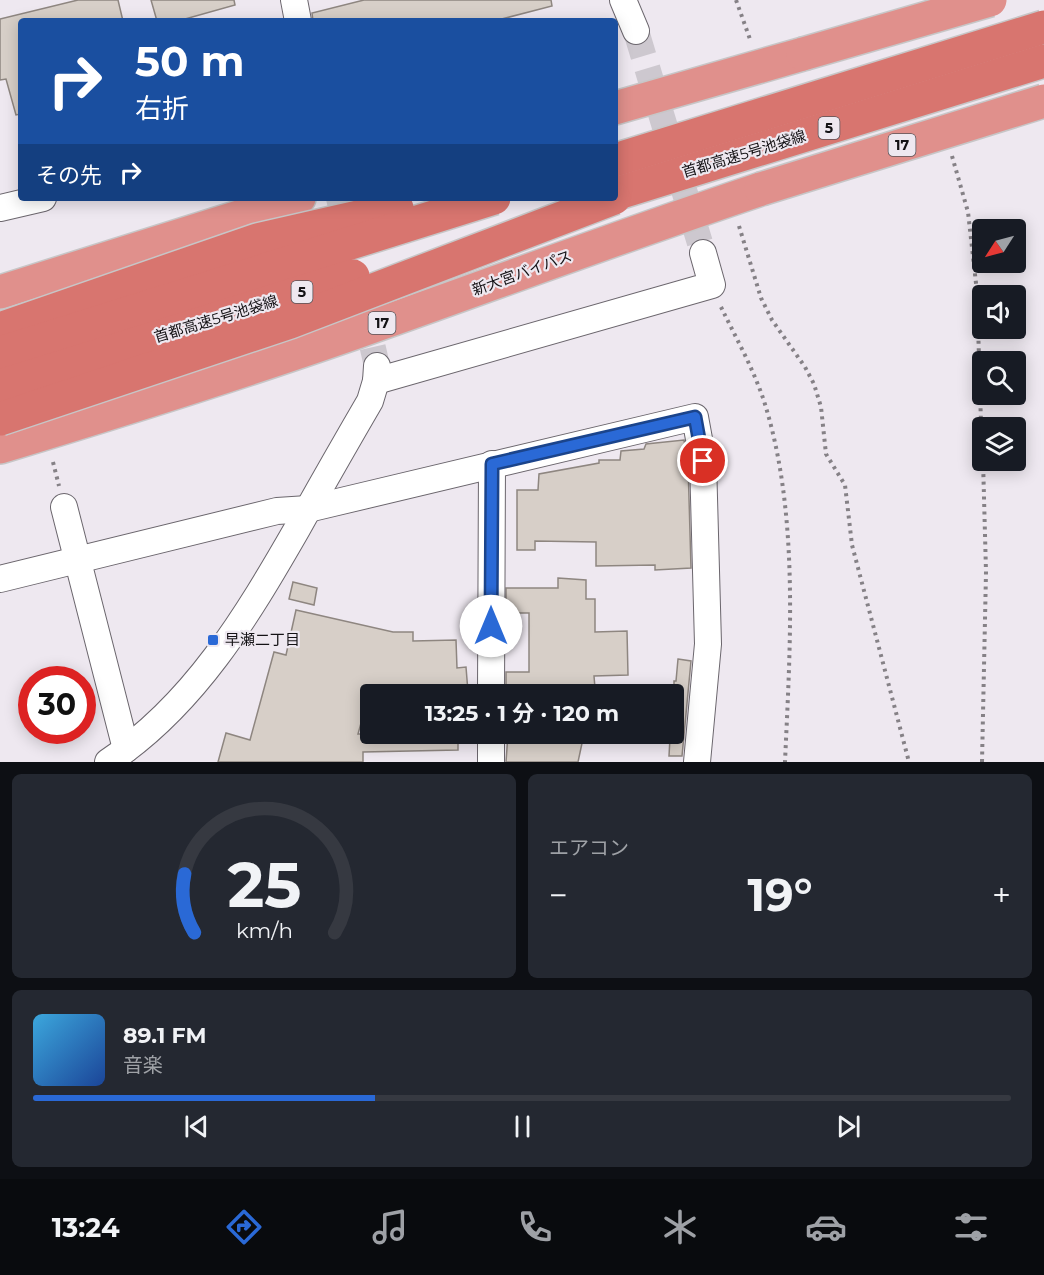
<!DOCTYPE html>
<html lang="ja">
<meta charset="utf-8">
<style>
:root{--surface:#171b24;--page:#242831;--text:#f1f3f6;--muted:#9ea1a6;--line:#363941;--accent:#2a69d6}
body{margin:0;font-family:Montserrat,"Noto Sans JP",sans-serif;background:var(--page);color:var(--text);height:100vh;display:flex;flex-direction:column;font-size:22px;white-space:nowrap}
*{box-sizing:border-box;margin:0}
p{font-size:20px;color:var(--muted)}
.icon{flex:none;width:33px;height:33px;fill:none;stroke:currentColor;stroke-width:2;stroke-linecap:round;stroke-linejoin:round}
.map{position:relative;height:762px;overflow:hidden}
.drawer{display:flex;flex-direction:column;gap:12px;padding:12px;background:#0d0f14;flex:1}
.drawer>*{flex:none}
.hud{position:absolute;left:18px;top:18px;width:600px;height:183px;border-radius:6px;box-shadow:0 3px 15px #0003;background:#1a4fa0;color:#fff;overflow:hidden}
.needle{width:39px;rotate:234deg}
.controls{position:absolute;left:972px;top:219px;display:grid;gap:12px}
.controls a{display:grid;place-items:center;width:54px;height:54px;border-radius:6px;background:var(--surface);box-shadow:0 3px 15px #0003;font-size:30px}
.speed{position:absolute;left:18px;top:666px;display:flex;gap:12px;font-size:30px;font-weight:700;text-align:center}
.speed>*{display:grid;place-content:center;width:78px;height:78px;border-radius:50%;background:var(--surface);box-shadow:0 3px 15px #0003;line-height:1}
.speed .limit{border:9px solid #d22;background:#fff;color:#111}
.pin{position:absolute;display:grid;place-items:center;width:51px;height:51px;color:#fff;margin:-26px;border:3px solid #fff;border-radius:50%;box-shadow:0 2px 6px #0007}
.me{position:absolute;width:66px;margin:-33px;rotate:0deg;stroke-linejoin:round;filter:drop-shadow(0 0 4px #0008)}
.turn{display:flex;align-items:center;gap:21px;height:126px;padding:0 18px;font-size:27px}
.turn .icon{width:78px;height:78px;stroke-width:2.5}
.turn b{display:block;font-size:42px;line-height:51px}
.then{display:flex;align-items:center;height:57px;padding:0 18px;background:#0003;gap:12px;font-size:22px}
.big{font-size:45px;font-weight:700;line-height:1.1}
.drawer .widget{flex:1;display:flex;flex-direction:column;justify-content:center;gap:9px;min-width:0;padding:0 21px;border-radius:9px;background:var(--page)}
.drawer .dial{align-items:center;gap:0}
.dial svg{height:156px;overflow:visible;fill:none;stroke:var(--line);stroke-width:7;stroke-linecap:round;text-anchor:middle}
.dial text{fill:var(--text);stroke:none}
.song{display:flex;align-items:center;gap:18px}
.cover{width:72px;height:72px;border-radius:9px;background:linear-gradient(135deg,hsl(200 70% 55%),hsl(220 70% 35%))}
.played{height:6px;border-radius:3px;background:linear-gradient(90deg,var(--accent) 35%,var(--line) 35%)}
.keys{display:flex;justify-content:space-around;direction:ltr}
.heat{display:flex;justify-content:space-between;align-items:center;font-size:33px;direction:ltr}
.drawer .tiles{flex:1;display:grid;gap:12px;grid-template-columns:1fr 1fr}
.widget:last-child{grid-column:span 2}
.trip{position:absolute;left:360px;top:684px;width:324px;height:60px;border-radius:6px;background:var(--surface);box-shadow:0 3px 15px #0003;font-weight:700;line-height:60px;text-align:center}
.tabs{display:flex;height:96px;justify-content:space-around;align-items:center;background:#090b0e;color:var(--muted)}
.tabs .icon{width:42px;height:42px}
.tabs .on{color:var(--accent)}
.tabs b{font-size:27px;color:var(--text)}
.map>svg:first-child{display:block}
.building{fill:#d7cfc8;stroke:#8e8680;stroke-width:1.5}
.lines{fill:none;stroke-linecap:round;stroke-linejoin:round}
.minor-tunnel{stroke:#cdc8cf;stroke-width:26;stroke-dasharray:26 13;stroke-linecap:butt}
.minor-casing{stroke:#6b666d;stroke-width:28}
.trunk-casing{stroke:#c7c6c7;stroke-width:36}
.path{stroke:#858186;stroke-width:4;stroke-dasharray:3 4.5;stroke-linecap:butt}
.minor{stroke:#fff;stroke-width:26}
.trunk{stroke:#e0908c;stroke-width:33}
.trunk-bridge-casing{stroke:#c7c6c7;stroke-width:36;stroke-linecap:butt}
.motorway-bridge-casing{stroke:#c7c6c7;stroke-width:36;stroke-linecap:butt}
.trunk-bridge{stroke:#e0908c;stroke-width:33}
.motorway-bridge{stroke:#d8756f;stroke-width:33}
.route-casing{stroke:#1b448b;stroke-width:15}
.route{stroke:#2a69d6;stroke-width:10}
.poi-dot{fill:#2a69d6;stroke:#eee8f0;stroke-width:2}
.labels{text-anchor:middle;stroke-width:4.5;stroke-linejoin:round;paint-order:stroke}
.shield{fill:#eee8f0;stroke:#555257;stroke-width:1.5}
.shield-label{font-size:14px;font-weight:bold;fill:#141215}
.street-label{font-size:15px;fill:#141215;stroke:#eee8f0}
.poi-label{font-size:15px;fill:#141215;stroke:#eee8f0;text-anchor:start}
</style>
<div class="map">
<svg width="1044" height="762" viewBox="0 0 1044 762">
<rect width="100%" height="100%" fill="#eee8f0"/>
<g class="building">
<path d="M 78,0 L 118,0 L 123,21 L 21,21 L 21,114 L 16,115 L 6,79 L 0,80 L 0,19 Z"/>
<path d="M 151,0 L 234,0 L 235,5 L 178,21 L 157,21 Z"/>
<path d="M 364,0 L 551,0 L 552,6 L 494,21 L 313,21 L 312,13 Z"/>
<path d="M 684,440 L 688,463 L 691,568 L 655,570 L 655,565 L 596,566 L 596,542 L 535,541 L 535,550 L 517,550 L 517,490 L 538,490 L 539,474 L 599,463 L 599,460 L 620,460 L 621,451 L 644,449 L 646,444 Z"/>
<path d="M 558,578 L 586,580 L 586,599 L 595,599 L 595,632 L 627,631 L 628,675 L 594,676 L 595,688 L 592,688 L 592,694 L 517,694 L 518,691 L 506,691 L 506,672 L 529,672 L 529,613 L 506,613 L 506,588 L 558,588 Z"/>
<path d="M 293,582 L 317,588 L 314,605 L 289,599 Z"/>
<path d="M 296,610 L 393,632 L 413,632 L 413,641 L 456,640 L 457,668 L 466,667 L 468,692 L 369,694 L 358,734 L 458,734 L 458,750 L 363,752 L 363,762 L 218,762 L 226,733 L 250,740 L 274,652 L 286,655 Z"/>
<path d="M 678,659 L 691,661 L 682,756 L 669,756 L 670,738 L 674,738 L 674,681 L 676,681 Z"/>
<path d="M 508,734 L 584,734 L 578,762 L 506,762 Z"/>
</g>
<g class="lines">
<g class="minor-tunnel">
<path d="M 636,31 L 703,253"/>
<path d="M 339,198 L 348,239"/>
<path d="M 364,309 L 377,366"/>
</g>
<defs>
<g id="minor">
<path d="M 294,0 L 298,21"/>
<path d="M 623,0 L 636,31"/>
<path d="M 0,208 L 43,198"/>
<path d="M 376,381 L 712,285 L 703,253"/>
<path d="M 64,507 L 126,749"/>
<path d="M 0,579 L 277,511 L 308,509 L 695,417 L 703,461 L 708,644 L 697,762"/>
<path d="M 491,694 L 492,464"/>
<path d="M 108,762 C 194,705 247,616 297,529 C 321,486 345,444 370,401 L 376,381 L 377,366"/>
<path d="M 491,762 L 491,734"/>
</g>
<g id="trunk">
<path d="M 615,108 L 803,54"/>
<path d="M 0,292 L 299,198"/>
<path d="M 0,447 C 119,411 237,374 354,333 C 490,285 624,235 761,189"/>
</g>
</defs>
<use href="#minor" class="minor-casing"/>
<use href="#trunk" class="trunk-casing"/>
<g class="path">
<path d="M 736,0 L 751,42"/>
<path d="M 952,156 L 968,212 L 977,292 L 982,456"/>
<path d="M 739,226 L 761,298 L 772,320 L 805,367 L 814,384 L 821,407 L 826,454 L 845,485 L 852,545 L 909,762"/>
<path d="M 721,307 C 737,340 757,375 767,411 C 799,521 790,648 785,762"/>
<path d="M 53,462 L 59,486"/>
<path d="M 982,762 L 986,572 L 983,460"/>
</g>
<use href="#minor" class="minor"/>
<use href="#trunk" class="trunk"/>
<defs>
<g id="trunk-bridge">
<path d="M 803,54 L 990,0"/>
<path d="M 761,189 L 1044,101"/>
</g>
<g id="motorway-bridge">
<path d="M 615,160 L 1044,27"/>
<path d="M 615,194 L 1044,61"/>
<path d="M 0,329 L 257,240 L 397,208"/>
<path d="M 0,353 L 494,198"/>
<path d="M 0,386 L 353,276"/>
<path d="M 0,419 L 290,322 L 614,198"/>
</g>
</defs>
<use href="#trunk-bridge" class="trunk-bridge-casing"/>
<use href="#motorway-bridge" class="motorway-bridge-casing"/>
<use href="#trunk-bridge" class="trunk-bridge"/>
<use href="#motorway-bridge" class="motorway-bridge"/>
</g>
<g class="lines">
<defs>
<path id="route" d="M 491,626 L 492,464 L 695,417 L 703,461"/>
</defs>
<use href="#route" class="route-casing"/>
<use href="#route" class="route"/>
</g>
<rect class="poi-dot" x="207" y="634" width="12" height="12" rx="3"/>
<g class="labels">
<g class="shield">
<rect x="818.5" y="117" width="21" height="22" rx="4.5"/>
<rect x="888.5" y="134" width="27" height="22" rx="4.5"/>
<rect x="291.5" y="281" width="21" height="22" rx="4.5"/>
<rect x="368.5" y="312" width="27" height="22" rx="4.5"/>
</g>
<g class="shield-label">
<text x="829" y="133">5</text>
<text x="902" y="150">17</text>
<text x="302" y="297">5</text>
<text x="382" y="328">17</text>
</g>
<g class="street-label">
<text transform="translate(744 154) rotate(-17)" y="5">首都高速5号池袋線</text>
<text transform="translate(522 273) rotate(-20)" y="5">新大宮バイパス</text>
<text transform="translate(216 319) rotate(-17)" y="5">首都高速5号池袋線</text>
</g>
<g class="poi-label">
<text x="225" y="645">早瀬二丁目</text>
</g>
</g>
</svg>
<div class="controls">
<a><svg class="needle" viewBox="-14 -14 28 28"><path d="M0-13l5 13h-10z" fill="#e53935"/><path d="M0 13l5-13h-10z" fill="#9ea1a6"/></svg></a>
<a><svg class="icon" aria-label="sound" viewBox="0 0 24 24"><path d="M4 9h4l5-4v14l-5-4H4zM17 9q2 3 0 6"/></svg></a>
<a><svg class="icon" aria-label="search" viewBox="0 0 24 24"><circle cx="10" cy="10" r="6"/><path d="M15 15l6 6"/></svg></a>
<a><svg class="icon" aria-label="layers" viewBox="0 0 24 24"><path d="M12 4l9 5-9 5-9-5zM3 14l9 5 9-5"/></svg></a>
</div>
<div class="speed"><div class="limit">30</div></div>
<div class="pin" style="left:703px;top:461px;background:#d93025"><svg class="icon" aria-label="arrive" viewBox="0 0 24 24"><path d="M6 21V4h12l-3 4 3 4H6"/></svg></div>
<svg class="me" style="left:491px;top:626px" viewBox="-20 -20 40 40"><circle r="19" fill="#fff"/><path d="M0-13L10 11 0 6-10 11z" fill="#2a69d6"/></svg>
<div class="trip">13:25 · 1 分 · 120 m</div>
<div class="hud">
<div class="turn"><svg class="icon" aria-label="right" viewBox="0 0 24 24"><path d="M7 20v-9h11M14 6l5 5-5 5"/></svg><div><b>50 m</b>右折</div></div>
<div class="then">その先<svg class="icon" aria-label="right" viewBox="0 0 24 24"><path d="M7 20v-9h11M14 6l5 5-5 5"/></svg></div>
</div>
</div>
<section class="drawer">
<div class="tiles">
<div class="widget dial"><svg viewBox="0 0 100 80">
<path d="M14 69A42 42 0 1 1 86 69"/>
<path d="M14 69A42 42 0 0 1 9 39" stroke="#2a69d6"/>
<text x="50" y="56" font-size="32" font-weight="700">25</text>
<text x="50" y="72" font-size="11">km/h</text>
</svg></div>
<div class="widget"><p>エアコン</p>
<div class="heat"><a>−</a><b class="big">19°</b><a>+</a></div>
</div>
<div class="widget">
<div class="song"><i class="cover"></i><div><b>89.1 FM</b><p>音楽</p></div></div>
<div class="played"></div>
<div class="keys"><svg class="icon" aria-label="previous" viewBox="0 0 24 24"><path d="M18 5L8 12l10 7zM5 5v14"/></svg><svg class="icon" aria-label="pause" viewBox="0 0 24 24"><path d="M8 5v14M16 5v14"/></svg><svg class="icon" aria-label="next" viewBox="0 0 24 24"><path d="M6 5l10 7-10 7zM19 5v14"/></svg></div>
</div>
</div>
</section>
<nav class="tabs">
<b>13:24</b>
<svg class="icon on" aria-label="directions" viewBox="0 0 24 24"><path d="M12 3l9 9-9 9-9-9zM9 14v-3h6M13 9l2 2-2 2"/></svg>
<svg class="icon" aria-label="music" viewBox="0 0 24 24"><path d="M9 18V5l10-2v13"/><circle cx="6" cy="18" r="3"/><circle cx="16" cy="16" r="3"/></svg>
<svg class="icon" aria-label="phone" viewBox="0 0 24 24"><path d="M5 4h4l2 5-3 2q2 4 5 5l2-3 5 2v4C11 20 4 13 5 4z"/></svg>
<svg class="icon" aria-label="climate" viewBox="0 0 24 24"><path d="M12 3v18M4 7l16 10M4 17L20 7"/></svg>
<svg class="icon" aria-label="car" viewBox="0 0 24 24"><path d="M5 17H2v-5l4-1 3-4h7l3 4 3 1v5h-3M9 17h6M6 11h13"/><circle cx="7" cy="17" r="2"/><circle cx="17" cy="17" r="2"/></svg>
<svg class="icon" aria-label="filters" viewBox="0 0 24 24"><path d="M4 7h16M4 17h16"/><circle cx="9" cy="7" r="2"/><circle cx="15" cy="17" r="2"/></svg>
</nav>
